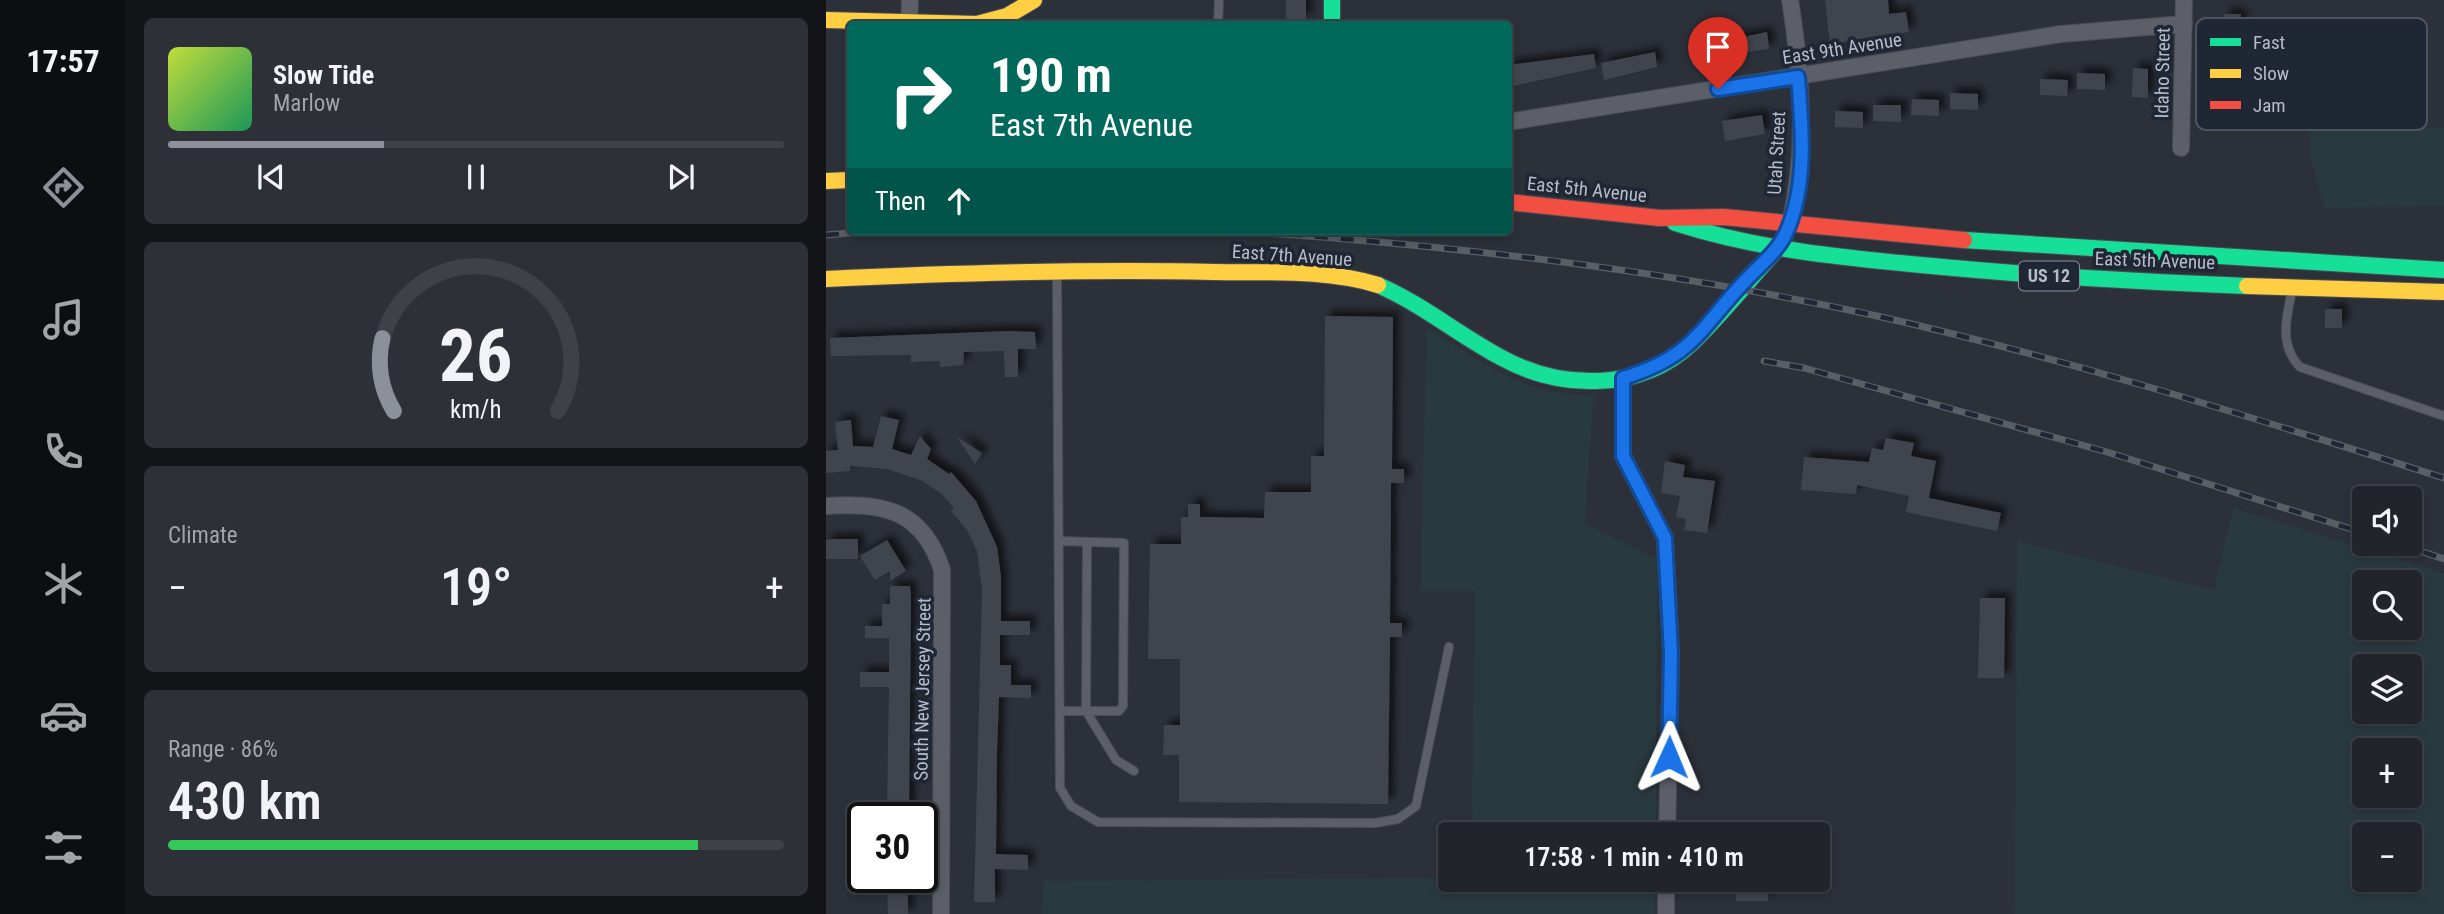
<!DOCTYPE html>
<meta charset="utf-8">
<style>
:root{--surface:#21242b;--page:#2d3037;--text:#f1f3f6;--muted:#a2a4a9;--line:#3e4147;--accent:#8c9099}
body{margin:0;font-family:"Roboto Condensed",sans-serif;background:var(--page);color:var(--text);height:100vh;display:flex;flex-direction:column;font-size:26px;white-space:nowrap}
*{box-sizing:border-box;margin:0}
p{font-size:23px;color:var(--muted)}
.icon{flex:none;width:38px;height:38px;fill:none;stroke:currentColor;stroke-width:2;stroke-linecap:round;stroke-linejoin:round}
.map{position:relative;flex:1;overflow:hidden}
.drawer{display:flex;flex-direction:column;gap:18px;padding:18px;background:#121418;width:700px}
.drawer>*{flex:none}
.guide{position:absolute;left:21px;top:21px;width:665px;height:214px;border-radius:7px;box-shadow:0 4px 10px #0003,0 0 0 2px var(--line);background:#00695c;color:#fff;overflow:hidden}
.buttons{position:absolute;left:1526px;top:486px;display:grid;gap:14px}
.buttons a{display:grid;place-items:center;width:70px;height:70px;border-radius:7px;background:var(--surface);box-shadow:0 4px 10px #0003,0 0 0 2px var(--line);font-size:35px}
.speed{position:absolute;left:21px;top:802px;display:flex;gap:14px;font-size:35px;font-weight:700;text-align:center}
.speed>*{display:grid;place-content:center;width:91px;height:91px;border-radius:50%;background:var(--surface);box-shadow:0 4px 10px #0003,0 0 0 2px var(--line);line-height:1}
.speed .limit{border:4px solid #111;border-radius:10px;background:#fff;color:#111}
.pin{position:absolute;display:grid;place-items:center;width:60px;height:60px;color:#fff;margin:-72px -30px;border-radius:50% 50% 50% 0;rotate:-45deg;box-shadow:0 0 7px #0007}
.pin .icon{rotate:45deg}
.me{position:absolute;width:77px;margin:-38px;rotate:1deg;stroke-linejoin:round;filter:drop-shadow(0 0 5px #0008)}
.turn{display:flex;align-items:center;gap:24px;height:147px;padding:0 28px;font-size:32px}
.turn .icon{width:91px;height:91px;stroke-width:2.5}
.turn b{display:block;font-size:49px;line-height:60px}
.then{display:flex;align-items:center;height:66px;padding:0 28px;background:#0003;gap:14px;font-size:26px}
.big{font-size:52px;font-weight:600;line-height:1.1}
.drawer .tile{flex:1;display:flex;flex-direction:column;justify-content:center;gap:10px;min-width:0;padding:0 24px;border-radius:10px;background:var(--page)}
.drawer .dial{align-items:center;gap:0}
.dial svg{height:182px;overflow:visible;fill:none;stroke:var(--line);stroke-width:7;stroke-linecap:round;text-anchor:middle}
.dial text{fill:var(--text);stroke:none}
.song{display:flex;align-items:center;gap:21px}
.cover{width:84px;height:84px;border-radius:10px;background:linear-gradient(135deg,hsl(70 70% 55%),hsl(150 70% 35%))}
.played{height:7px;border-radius:4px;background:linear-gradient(90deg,var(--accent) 35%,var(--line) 35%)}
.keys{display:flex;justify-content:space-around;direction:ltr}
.heat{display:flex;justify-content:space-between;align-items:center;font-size:38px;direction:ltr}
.charge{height:10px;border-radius:5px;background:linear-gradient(90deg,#34c759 86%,var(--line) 0)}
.trip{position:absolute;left:612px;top:822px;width:392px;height:70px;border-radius:7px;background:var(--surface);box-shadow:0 4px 10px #0003,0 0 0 2px var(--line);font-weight:600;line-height:70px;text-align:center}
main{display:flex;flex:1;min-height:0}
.tab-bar{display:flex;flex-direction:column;width:126px;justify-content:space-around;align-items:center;background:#0d0e11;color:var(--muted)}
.tab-bar .icon{width:49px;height:49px}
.tab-bar .selected{color:var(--accent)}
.tab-bar b{font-size:32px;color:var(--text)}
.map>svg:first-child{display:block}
.green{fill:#293a3f;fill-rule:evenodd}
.building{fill:#41454e;filter:url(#shadow)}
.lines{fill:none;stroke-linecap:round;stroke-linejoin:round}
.lane-casing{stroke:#4a4d56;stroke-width:10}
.street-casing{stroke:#4a4d56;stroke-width:18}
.fast-casing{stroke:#4a4d56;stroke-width:18}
.slow-casing{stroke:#4a4d56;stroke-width:18}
.jam-casing{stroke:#4a4d56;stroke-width:18}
.lane{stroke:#5c5f67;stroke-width:8}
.street{stroke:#5c5f67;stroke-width:16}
.fast{stroke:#16e098;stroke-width:16}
.slow{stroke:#ffcf43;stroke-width:16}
.jam{stroke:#f24e42;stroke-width:16}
.rail-casing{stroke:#5a5e65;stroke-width:7}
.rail{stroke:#1f2634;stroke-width:4.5;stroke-dasharray:13;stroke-linecap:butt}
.route-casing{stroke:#114b97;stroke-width:18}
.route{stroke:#1a73e8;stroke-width:12}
.labels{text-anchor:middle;stroke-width:7;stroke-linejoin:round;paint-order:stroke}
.shield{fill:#1f2634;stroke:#898f9d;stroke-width:2}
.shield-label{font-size:18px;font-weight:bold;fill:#b7bcca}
.street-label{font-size:19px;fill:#b7bcca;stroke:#1f2634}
.key{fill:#1f2634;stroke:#4d5361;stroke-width:2}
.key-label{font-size:19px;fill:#b7bcca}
</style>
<main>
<nav class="tab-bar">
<b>17:57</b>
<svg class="icon selected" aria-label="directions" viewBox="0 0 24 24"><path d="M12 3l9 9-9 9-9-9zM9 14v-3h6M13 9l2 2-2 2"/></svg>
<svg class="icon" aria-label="music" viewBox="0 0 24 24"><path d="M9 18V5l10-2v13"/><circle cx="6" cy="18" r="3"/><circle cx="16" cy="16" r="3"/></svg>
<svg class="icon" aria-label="phone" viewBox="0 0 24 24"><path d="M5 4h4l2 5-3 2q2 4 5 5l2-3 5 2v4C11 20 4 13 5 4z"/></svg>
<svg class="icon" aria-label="climate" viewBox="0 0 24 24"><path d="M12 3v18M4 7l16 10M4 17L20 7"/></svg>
<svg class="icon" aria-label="car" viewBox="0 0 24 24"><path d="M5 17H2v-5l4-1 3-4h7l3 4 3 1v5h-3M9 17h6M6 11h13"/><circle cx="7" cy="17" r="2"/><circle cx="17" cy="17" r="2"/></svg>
<svg class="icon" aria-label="filters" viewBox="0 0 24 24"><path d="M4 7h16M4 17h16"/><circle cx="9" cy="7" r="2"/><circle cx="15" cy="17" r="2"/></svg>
</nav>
<section class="drawer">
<div class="tile">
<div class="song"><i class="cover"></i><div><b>Slow Tide</b><p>Marlow</p></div></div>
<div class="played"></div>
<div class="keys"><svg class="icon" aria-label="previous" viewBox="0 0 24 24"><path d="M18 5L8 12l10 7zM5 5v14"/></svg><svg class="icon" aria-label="pause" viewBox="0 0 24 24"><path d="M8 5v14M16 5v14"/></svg><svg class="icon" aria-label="next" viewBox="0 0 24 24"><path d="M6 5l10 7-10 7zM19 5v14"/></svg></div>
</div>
<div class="tile dial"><svg viewBox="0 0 100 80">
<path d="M14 69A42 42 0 1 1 86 69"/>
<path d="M14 69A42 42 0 0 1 9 37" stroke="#8c9099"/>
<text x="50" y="56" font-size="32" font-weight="700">26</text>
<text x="50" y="72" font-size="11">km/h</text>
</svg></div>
<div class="tile"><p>Climate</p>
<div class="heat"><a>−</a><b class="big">19°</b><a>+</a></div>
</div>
<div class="tile"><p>Range · 86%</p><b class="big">430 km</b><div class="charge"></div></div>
</section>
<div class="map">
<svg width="1618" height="914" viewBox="0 0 1618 914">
<defs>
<filter id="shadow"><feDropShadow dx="6" dy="-6" stdDeviation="3.5" flood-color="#0009"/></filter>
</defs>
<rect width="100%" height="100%" fill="#2c3039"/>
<g class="green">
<path d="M 1483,125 L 1618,128 L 1618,206 L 1498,208 L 1485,158 Z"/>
<path d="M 601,328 C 661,364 694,395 767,395 L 759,524 L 831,559 L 830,835 L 646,835 L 649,591 L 594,591 Z"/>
<path d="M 1407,508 L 1618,573 L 1618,914 L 1189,914 L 1191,541 L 1388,590 ZM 1538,583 L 1584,583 L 1584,628 L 1538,628 ZM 1538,667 L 1584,667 L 1584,712 L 1538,712 ZM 1538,751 L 1584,751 L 1584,796 L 1538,796 ZM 1538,835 L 1584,835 L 1584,880 L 1538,880 Z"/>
<path d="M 625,878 L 829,880 L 829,914 L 216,914 L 217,881 Z"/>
</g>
<g class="building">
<rect x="460" y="0" width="20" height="20"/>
<path d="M 999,0 L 1062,0 L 1063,14 L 1080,12 L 1083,32 L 1004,44 Z"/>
<rect x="1398" y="14" width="17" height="22"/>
<path d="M 941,32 L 943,49 L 900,55 L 901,61 L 878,65 L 875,46 Z"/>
<path d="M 829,52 L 831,67 L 778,80 L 775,63 Z"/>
<path d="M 768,54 L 770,68 L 682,87 L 682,65 Z"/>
<path d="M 1307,68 L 1322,69 L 1322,98 L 1306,97 Z"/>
<path d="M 1251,73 L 1279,74 L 1279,90 L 1251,89 Z"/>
<path d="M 1214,79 L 1242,80 L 1241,96 L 1214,95 Z"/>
<path d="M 1124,93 L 1152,94 L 1152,110 L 1124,109 Z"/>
<path d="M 1086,99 L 1113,100 L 1113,116 L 1085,115 Z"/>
<path d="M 1047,105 L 1075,105 L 1075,122 L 1047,121 Z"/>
<path d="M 1009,111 L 1037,112 L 1037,128 L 1009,127 Z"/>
<path d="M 936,115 L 939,134 L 899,141 L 896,121 Z"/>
<rect x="1499" y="309" width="17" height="19"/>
<path d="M 499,316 L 567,317 L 566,469 L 578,469 L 578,483 L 565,483 L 564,623 L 576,623 L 576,637 L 564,637 L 562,804 L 353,802 L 353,755 L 337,755 L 338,725 L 354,725 L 354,659 L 322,659 L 324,544 L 355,544 L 355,517 L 362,517 L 362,504 L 374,504 L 374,517 L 438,518 L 439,492 L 485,492 L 485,456 L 498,456 Z"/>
<path d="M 182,331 L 209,332 L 210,349 L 192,349 L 192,377 L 179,377 L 178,351 L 138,352 L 137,365 L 114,367 L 114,361 L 85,362 L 85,355 L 5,356 L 4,338 Z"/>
<path d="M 55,416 L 73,420 L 66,449 L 85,455 L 94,436 L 105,449 L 101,459 L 123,474 L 125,472 L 150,501 L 171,547 L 175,577 L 175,621 L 204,621 L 204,635 L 174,635 L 174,665 L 185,665 L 185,685 L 205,685 L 205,698 L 173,697 L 171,751 L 170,854 L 202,855 L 202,870 L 169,869 L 169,902 L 148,902 L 156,590 L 151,551 L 141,530 L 125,511 L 128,508 L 116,494 L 95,480 L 61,469 L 24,466 L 24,471 L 0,473 L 0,451 L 12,450 L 9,422 L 25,420 L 27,446 L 47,447 Z"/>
<path d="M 131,437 L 156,453 L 149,464 Z"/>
<path d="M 1060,438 L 1088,443 L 1085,456 L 1110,461 L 1103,498 L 1175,513 L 1171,531 L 1080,512 L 1083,496 L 1031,485 L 1030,494 L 975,490 L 978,457 L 1043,462 L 1046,448 L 1057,450 Z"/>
<path d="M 839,461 L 859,465 L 857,477 L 889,481 L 881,533 L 858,530 L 860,519 L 850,517 L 854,496 L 835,493 Z"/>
<path d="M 8,539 L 32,539 L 32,559 L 0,559 L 0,540 Z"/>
<path d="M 61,540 L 80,571 L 64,581 L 64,571 L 49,580 L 34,556 Z"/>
<path d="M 64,586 L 84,586 L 85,598 L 83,812 L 61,812 L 63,687 L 34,687 L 34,672 L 63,672 L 63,638 L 39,638 L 39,626 L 56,626 L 56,604 L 64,604 Z"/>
<path d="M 1154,598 L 1179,598 L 1178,678 L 1152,678 Z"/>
<path d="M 910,880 L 943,880 L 942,901 L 910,901 Z"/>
<path d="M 61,883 L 82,883 L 82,914 L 62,914 Z"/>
</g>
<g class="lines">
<defs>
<g id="lane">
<path d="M 392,24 L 393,0"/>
<path d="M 231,273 L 234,788 L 245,806 L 272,822 L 549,823 L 572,819 L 590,806 L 623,647"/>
<path d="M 1466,291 C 1460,317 1453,346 1474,367 L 1618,416"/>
<path d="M 233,541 L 298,543 L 297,706 L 293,711 L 234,711"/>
<path d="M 261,542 L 260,711 L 290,760 L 308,771"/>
</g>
<g id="street">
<path d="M 964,0 C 976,75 981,150 964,224"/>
<path d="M 83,22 L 84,0"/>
<path d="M 682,122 L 1235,34 L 1358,24"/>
<path d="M 1355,148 L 1358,0"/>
<path d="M 797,378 L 797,456 L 839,538 L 845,654 L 841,835"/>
<path d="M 0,506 C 57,502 97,510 116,570 L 115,914"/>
<path d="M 840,914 L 840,880"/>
</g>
<g id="fast">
<path d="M 506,0 L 506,24"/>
<path d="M 849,223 C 933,250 1019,258 1106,266 C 1211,276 1316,282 1421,286"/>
<path d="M 1138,240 L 1618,270"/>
<path d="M 552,285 C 596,304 634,336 676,358 C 735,390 815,392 866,343 C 896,314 924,279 952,248 L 959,236"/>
</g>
<g id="slow">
<path d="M 0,20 L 151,24 L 181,16 L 208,0"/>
<path d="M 0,181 L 24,180"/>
<path d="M 0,279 C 130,273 259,269 388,272 C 442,273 500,269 552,285"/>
<path d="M 1421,286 L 1618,292"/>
</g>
<path id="jam" d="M 682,202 L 834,218 L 898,217 L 1138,240"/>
</defs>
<use href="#lane" class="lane-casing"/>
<use href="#street" class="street-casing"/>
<use href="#fast" class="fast-casing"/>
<use href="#slow" class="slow-casing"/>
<use href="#jam" class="jam-casing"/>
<use href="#lane" class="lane"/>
<use href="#street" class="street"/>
<use href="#fast" class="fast"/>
<use href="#slow" class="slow"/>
<use href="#jam" class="jam"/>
<defs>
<g id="rail">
<path d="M 411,231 C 626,245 841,270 1051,316 C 1243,359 1431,419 1618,478"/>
<path d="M 0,235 L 47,231"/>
<path d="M 938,361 L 978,368 L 1281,452 L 1538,533"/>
<path d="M 1573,544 L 1618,559"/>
</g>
</defs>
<use href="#rail" class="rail-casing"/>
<use href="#rail" class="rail"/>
</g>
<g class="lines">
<defs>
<path id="route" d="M 843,757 L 845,654 L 839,538 L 797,456 L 797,378 C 869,356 873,329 920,280 C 936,263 955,249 963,226 C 981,180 976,125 972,77 L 892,89"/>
</defs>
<use href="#route" class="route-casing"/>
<use href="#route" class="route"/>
</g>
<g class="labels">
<rect class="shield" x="1193" y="261.5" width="60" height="29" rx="5"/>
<g class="shield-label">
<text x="1223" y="282">US 12</text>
</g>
<g class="street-label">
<text transform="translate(1016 48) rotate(-9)" y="7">East 9th Avenue</text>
<text transform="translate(1336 73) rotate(-89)" y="7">Idaho Street</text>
<text transform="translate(950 153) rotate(-87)" y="7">Utah Street</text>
<text transform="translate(761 189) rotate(6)" y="7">East 5th Avenue</text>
<text transform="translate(466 255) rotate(4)" y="7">East 7th Avenue</text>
<text transform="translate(1329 260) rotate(2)" y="7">East 5th Avenue</text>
<text transform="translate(96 689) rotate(-89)" y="7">South New Jersey Street</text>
</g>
</g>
<rect x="1370" y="18" width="231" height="112" rx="10" class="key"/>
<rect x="1384" y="38" width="31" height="8" fill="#16e098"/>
<rect x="1384" y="69" width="31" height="9" fill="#ffcf43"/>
<rect x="1384" y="101" width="31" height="8" fill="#f24e42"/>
<g class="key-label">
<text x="1427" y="49">Fast</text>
<text x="1427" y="80">Slow</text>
<text x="1427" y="112">Jam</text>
</g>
</svg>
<div class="buttons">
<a><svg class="icon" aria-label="sound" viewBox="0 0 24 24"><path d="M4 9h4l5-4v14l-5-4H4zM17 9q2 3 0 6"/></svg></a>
<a><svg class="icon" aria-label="search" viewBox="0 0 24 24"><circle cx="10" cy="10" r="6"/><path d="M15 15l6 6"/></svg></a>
<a><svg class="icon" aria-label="layers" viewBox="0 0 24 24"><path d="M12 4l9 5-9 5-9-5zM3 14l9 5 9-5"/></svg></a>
<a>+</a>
<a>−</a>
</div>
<div class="speed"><div class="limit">30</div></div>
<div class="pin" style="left:892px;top:89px;background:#d93025"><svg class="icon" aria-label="arrive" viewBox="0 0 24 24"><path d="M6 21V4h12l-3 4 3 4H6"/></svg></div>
<svg class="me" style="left:843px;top:757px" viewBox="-20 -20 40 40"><path d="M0-17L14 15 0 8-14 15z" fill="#1a73e8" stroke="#fff" stroke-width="4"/></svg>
<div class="trip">17:58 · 1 min · 410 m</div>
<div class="guide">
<div class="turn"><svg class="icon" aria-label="right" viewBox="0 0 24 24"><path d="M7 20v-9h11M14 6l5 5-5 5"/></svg><div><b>190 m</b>East 7th Avenue</div></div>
<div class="then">Then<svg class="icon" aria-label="ahead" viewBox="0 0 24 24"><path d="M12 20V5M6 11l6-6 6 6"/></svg></div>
</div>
</div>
</main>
